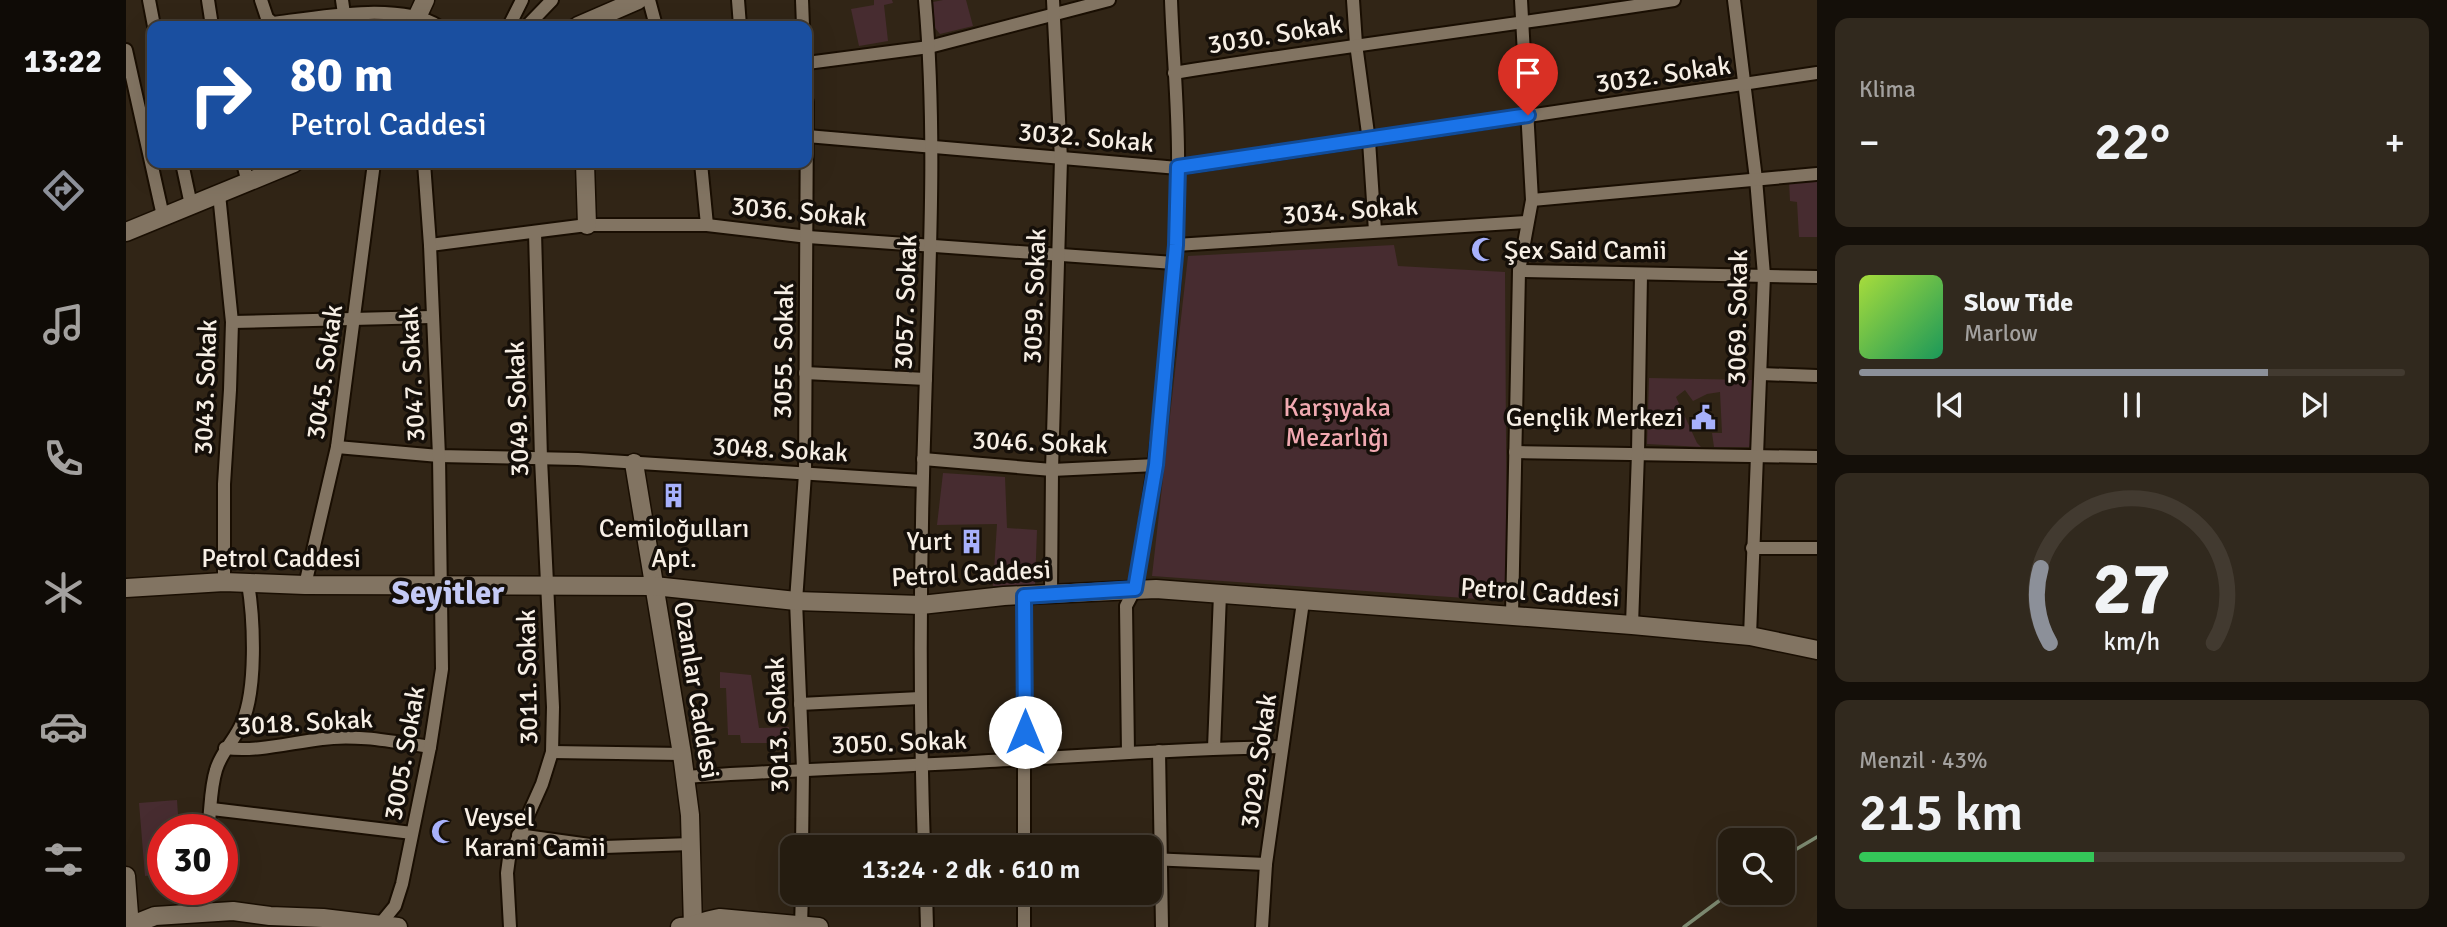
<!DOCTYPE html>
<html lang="tr">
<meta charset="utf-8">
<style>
:root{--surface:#251c10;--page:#31291e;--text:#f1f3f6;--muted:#a3a19f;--line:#423a30;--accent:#8c9099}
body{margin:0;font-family:Signika,sans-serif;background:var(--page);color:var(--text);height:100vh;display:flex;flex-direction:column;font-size:26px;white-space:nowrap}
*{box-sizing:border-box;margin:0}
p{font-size:23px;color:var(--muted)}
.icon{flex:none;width:38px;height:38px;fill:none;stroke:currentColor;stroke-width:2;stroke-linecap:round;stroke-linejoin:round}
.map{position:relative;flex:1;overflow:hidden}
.sheet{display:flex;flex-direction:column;gap:18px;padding:18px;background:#140f09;width:630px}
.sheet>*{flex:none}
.top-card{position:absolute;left:21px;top:21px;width:665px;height:147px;border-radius:14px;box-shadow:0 7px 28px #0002,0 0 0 2px var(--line);background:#1a4fa0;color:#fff;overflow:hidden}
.tools{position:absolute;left:1592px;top:828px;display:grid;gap:14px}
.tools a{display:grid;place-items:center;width:77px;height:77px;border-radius:14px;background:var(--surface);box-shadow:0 7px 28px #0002,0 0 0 2px var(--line);font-size:35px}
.speed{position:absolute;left:21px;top:814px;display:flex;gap:14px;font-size:35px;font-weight:700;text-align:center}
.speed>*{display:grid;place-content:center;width:91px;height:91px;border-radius:50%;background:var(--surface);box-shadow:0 7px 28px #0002,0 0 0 2px var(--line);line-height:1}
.speed .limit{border:10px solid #d22;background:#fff;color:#111}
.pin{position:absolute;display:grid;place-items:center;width:60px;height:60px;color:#fff;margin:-72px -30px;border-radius:50% 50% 50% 0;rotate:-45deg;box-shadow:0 0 7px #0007}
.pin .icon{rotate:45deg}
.me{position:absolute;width:77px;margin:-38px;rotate:0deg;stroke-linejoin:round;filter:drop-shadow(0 0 5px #0008)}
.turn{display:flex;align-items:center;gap:24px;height:147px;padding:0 28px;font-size:32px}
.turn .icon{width:91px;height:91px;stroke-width:2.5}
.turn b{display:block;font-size:49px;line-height:60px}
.big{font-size:52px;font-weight:600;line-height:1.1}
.sheet .widget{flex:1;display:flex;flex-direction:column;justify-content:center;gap:10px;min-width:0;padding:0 24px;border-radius:14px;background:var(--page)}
.sheet .dial{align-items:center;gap:0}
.dial svg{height:182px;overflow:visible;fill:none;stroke:var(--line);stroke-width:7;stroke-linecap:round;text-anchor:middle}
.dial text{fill:var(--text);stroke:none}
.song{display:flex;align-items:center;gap:21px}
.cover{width:84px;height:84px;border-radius:10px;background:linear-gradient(135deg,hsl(80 70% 55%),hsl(150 70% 35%))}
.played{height:7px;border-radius:4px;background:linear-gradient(90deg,var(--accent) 75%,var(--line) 75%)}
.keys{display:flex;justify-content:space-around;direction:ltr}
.heat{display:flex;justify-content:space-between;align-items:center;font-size:38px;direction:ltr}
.charge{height:10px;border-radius:5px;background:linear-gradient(90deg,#34c759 43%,var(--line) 0)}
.trip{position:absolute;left:654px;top:835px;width:382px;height:70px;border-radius:14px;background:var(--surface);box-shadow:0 7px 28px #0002,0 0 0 2px var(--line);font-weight:600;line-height:70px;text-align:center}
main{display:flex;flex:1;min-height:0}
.dock{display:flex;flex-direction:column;width:126px;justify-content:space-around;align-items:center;background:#0f0b06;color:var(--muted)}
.dock .icon{width:49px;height:49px}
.dock .current{color:var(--accent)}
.dock b{font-size:32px;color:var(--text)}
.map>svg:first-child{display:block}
.green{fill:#472c30}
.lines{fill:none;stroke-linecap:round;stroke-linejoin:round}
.stream{stroke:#7c8970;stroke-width:3.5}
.street-casing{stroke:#190e02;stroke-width:16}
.secondary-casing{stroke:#190e02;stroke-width:21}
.street{stroke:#827462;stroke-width:12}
.secondary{stroke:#827462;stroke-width:18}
.route-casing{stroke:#114b97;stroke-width:18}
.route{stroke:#1a73e8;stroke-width:12}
.labels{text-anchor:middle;stroke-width:7;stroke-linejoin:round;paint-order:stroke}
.street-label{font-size:26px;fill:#f7efe5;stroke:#150f09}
.poi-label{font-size:26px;fill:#f7efe5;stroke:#150f09;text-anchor:start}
.park-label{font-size:26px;fill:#f1a9b1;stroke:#150f09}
.district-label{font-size:33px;font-weight:bold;fill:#c4caf5;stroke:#150f09}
</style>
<main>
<nav class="dock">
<b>13:22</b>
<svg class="icon current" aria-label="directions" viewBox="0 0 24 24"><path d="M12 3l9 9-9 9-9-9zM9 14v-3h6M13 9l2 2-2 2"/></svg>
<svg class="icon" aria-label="music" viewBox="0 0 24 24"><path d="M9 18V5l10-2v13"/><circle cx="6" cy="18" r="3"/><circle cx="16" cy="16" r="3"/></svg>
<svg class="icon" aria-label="phone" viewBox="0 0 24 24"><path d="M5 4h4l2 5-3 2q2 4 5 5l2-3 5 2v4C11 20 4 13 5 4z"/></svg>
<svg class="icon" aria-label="climate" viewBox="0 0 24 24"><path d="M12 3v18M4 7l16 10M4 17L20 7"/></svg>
<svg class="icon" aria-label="car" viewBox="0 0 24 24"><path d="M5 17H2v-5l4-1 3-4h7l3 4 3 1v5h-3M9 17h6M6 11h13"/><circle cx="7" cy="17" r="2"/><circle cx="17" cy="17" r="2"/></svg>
<svg class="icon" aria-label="filters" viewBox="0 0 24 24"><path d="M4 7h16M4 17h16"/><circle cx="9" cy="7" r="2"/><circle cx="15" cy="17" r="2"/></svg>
</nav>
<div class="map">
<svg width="1691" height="927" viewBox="0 0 1691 927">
<rect width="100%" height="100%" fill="#312516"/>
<g class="green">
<path d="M 748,0 L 766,0 L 767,3 L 758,5 L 762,41 L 733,46 L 725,9 L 748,5 Z"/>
<path d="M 817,0 L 840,0 L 847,26 L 814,34 L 809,28 L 807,2 Z"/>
<path d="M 232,20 L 278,26 L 175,26 Z"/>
<path d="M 1691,179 L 1691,237 L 1673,237 L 1671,202 L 1664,201 L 1663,181 Z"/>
<path d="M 1268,245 L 1272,266 L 1379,272 L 1381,601 L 1026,576 L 1062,256 Z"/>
<path d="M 1523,378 L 1626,380 L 1626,445 L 1623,447 L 1588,447 L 1586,433 L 1596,433 L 1594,392 L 1581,394 L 1567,401 L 1559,390 L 1550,397 L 1571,443 L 1575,447 L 1521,444 Z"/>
<path d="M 817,473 L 879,477 L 881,528 L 911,530 L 909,585 L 867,586 L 871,524 L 811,525 Z"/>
<path d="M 594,672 L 625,675 L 633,728 L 663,727 L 663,743 L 615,743 L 614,735 L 602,735 L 600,688 L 594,688 Z"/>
<path d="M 51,800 L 53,829 L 37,830 L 37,874 L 19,876 L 13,803 Z"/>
</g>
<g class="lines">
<g class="stream">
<path d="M 1657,857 L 1691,837"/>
<path d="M 1558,927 L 1605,892"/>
</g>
<defs>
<g id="street">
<path d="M 23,0 L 28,26"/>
<path d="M 82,0 L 86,26"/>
<path d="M 135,0 L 141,18 L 150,26"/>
<path d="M 216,0 L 218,14"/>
<path d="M 523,0 L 530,26"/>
<path d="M 612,0 L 614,26"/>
<path d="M 676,0 L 677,26"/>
<path d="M 1227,0 L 1230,44 L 1243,141 L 1249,231"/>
<path d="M 1608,0 L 1630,179 L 1638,275 L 1624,636"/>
<path d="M 148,23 C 193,17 273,2 312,26"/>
<path d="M 383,26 L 396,0"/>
<path d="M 401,26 L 426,0"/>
<path d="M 0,50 L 37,216"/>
<path d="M 681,63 L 803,47 L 983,0"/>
<path d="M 1048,73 C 1214,46 1381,26 1548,0"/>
<path d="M 681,136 L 1052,168 L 1691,73"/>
<path d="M 56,163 L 65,205"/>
<path d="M 117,163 L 122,183"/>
<path d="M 575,163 L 581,225"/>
<path d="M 93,194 L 106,322 L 104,390 L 98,484 L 98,582"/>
<path d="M 1406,200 L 1691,174"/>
<path d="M 304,245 L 461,225 L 581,225 L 682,237 L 1048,263"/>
<path d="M 1050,245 L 1400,222"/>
<path d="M 1393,271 L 1691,277"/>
<path d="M 106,322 L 305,317"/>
<path d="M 679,373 L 800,379"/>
<path d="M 1635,374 L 1691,376"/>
<path d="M 211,447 L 313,456 L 452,459 L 796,481"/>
<path d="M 1389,452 L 1691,457"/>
<path d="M 797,459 L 926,470 L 1030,465"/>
<path d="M 1626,548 L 1691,548"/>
<path d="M 179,585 L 211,447 L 248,163"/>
<path d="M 925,594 L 926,470 L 935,159 L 927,0"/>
<path d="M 898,596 L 898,847"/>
<path d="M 1386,615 L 1393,271 L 1406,200 L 1395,0"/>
<path d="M 1506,625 L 1512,453 L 1515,274"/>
<path d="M 674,704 L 794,698"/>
<path d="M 99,748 C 133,752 162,743 196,739 C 231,734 269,742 304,747"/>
<path d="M 1088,748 L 1094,594"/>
<path d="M 1033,751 L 1036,927"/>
<path d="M 426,752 L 556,754"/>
<path d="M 1002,753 L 1000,606 L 1009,589 C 1032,451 1051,310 1052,170 C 1053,114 1047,57 1045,0"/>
<path d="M 559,777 C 660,770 762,767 863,761 C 961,756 1058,748 1156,747"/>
<path d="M 86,809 L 286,833"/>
<path d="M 82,830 C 85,810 84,789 90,770 C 95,752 109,740 116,723 C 131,689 128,620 122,583"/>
<path d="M 392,835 L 478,847 L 565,844"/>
<path d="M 676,847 L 677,769 L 670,601 L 679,474 L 681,102"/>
<path d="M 798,847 C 793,700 794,554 799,408 C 803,272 811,135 799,0"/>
<path d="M 1024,859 L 1140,864"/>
<path d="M 800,892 L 801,927"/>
<path d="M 898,892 L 898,927"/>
<path d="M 67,913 L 71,889"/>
<path d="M 255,923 L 269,906 L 276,884 L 304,747 L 316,669 L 313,456 L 304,245 L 298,163"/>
<path d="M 675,926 L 676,892"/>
<path d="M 384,927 L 381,873 L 383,858 L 416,784 L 426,752 L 427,707 L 415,459 L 409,232"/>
<path d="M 1136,927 L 1140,864 L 1177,602"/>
</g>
<g id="secondary">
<path d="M 287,26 L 299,0"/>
<path d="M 452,26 L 512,0"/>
<path d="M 459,163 L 461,225"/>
<path d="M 0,232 L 168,163"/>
<path d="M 508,463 L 556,754 L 564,815 L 567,927"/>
<path d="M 0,588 L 98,582 L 179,585 L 528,586 L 670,601 L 795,605 L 878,596 L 1030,589 L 1506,625 L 1624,636 L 1691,650"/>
<path d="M 0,876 L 4,927"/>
<path d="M 1,927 L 29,916 L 107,911 L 144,916 L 197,918 L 272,927"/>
<path d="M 554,927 C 568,926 580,920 594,918 L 693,927"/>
</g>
</defs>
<use href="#street" class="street-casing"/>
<use href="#secondary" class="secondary-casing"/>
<use href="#street" class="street"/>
<use href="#secondary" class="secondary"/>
</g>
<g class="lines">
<defs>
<path id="route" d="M 899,732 L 898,596 L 1009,589 L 1030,465 L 1050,245 L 1052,167 L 1402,115"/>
</defs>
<use href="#route" class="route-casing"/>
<use href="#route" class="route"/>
</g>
<defs>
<symbol id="mosque-bare" viewBox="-9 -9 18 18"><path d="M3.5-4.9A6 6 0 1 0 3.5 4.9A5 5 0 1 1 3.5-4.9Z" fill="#a7b1fc" stroke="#150f09" stroke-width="2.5" paint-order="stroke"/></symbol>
<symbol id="civic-bare" viewBox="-9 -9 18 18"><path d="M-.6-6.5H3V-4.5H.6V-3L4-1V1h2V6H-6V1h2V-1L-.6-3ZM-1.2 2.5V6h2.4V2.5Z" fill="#a7b1fc" stroke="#150f09" stroke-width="2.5" paint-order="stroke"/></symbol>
<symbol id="building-bare" viewBox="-9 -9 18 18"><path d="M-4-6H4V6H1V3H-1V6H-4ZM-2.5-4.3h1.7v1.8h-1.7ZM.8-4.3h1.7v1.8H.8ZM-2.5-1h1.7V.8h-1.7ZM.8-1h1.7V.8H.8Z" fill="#a7b1fc" stroke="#150f09" stroke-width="2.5" paint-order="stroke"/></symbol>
</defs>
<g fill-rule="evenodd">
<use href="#mosque-bare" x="1340" y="232" width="35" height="35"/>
<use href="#civic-bare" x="1560" y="400" width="35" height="35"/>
<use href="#building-bare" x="530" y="478" width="35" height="35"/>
<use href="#building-bare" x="828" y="524" width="35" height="35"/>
<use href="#mosque-bare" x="300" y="814" width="35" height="35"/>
</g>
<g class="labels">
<g class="street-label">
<text transform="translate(1149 34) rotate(-9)" y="9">3030. Sokak</text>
<text transform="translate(1537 74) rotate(-8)" y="9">3032. Sokak</text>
<text transform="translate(960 137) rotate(5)" y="9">3032. Sokak</text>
<text transform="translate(1224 210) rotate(-4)" y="9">3034. Sokak</text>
<text transform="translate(673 211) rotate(5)" y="9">3036. Sokak</text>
<text transform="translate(908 296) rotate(-88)" y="9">3059. Sokak</text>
<text transform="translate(779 302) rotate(-88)" y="9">3057. Sokak</text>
<text transform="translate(1611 317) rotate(-89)" y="9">3069. Sokak</text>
<text transform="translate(657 351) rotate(-89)" y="9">3055. Sokak</text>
<text transform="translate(198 372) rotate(-82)" y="9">3045. Sokak</text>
<text transform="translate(286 374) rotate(-93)" y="9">3047. Sokak</text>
<text transform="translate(79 387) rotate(-88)" y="9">3043. Sokak</text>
<text transform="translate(391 409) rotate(-92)" y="9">3049. Sokak</text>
<text transform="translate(914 442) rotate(2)" y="9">3046. Sokak</text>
<text transform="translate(654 449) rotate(3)" y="9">3048. Sokak</text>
<text x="155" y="567">Petrol Caddesi</text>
<text transform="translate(845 573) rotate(-3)" y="9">Petrol Caddesi</text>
<text transform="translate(1414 592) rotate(4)" y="9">Petrol Caddesi</text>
<text transform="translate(401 677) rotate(-91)" y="9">3011. Sokak</text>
<text transform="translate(571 690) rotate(81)" y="9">Ozanlar Caddesi</text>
<text transform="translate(179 722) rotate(-3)" y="9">3018. Sokak</text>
<text transform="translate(651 725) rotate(-92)" y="9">3013. Sokak</text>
<text transform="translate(773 742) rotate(-2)" y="9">3050. Sokak</text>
<text transform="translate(278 753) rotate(-80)" y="9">3005. Sokak</text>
<text transform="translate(1132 761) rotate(-82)" y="9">3029. Sokak</text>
</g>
<g class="poi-label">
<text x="1378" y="259">Şex Said Camii</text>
<text x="1557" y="426" text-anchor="end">Gençlik Merkezi</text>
<text x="548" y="537" text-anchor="middle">Cemiloğulları<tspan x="548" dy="30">Apt.</tspan></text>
<text x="826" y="550" text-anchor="end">Yurt</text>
<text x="338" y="826">Veysel<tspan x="338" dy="30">Karani Camii</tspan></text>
</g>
<g class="park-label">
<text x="1211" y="416">Karşıyaka<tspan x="1211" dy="30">Mezarlığı</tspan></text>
</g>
<g class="district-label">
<text x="322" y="604">Seyitler</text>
</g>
</g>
</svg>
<div class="tools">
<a><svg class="icon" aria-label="search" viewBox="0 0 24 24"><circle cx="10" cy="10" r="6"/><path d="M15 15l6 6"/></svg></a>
</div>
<div class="speed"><div class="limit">30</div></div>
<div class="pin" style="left:1402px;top:115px;background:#d93025"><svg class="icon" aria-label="arrive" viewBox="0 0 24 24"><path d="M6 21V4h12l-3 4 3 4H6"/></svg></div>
<svg class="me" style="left:899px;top:732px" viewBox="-20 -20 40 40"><circle r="19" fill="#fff"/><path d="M0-13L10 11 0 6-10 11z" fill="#1a73e8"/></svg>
<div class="trip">13:24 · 2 dk · 610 m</div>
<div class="top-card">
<div class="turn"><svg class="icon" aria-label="right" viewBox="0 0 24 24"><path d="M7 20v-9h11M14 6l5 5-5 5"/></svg><div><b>80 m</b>Petrol Caddesi</div></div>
</div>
</div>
<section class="sheet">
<div class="widget"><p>Klima</p>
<div class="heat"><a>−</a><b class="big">22°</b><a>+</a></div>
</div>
<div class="widget">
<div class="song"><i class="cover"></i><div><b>Slow Tide</b><p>Marlow</p></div></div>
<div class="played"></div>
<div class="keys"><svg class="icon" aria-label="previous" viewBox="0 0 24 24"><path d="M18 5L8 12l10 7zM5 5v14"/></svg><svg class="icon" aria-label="pause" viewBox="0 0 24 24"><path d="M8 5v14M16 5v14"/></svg><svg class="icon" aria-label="next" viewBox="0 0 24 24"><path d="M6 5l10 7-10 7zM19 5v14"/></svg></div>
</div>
<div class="widget dial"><svg viewBox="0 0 100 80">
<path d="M14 69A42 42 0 1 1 86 69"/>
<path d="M14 69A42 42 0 0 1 10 36" stroke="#8c9099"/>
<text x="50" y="56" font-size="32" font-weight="700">27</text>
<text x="50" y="72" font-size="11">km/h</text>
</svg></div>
<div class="widget"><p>Menzil · 43%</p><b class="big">215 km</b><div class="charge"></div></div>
</section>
</main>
